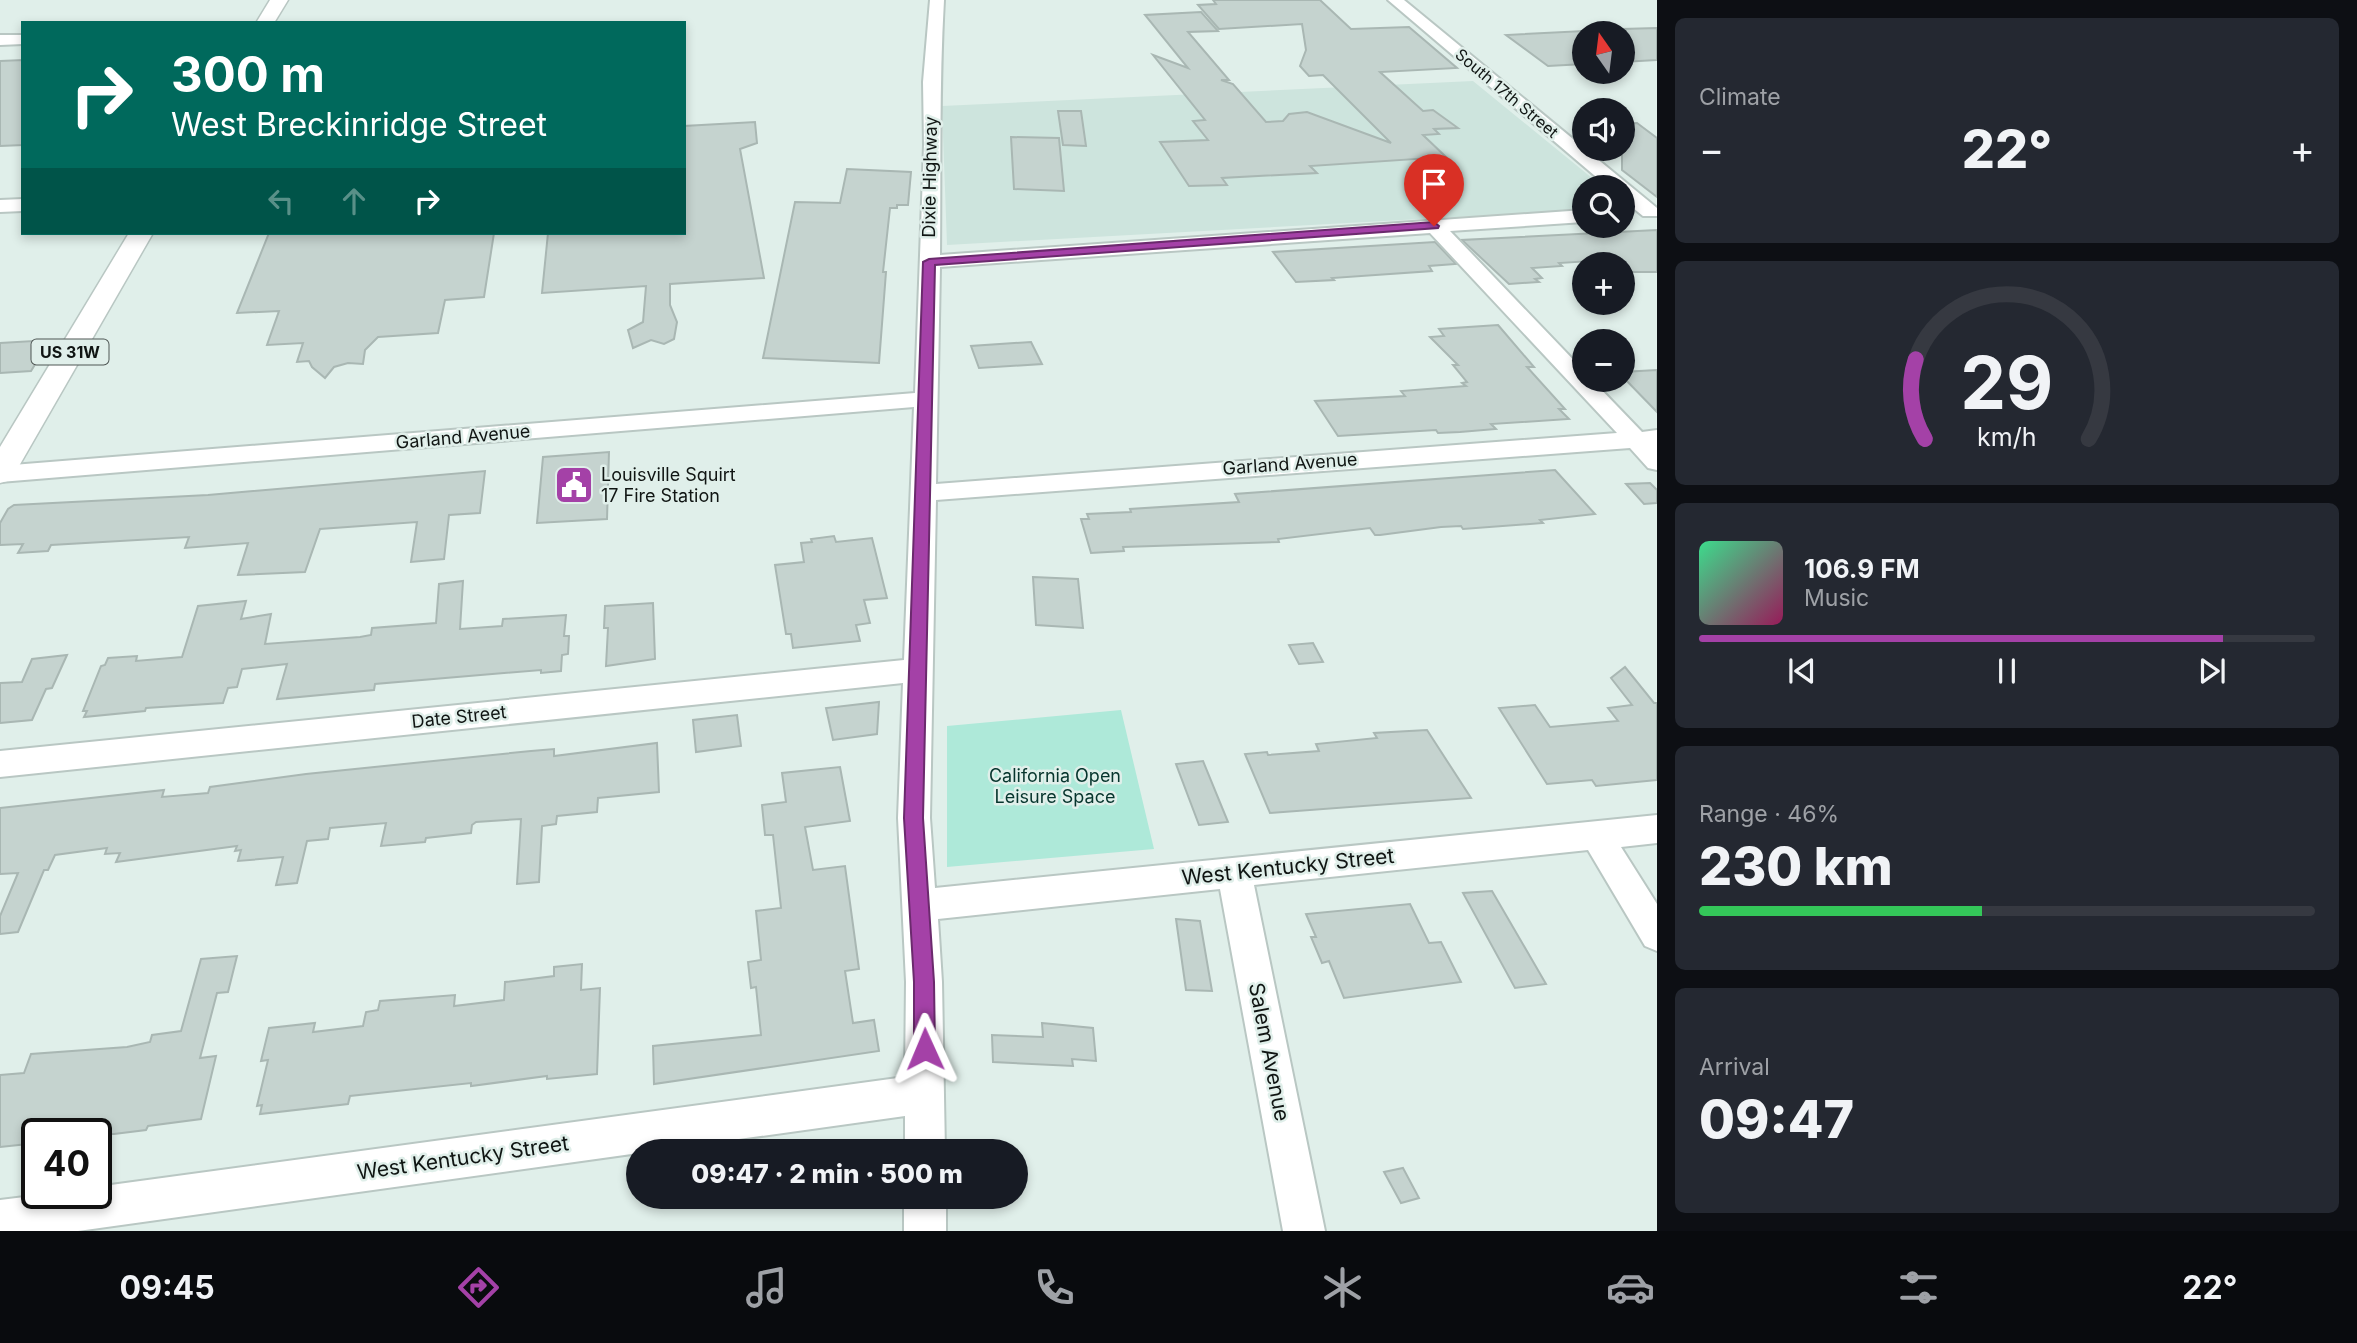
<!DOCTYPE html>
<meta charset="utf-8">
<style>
:root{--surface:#171b24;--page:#242831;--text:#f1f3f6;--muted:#9ea1a6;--line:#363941;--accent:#a441a7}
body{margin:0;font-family:Inter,sans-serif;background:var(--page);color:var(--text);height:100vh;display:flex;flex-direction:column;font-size:26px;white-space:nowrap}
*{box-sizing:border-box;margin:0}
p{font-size:23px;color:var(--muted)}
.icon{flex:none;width:38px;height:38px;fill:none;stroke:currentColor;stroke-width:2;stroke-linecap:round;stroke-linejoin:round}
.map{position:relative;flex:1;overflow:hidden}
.sheet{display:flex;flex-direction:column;gap:18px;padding:18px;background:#0d0f14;width:700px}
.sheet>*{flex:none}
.top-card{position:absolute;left:21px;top:21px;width:665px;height:214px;border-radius:0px;box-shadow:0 4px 10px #0003;background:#00695c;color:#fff;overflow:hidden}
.needle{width:46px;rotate:346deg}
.tools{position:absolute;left:1572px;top:21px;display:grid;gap:14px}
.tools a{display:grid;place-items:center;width:63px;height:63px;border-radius:50%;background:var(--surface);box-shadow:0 4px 10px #0003;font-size:35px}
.speed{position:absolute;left:21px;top:1118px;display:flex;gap:14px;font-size:35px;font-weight:700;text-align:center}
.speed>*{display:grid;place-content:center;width:91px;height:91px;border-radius:50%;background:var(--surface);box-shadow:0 4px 10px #0003;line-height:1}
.speed .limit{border:4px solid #111;border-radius:10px;background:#fff;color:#111}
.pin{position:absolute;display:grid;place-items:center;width:60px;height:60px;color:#fff;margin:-72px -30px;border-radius:50% 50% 50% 0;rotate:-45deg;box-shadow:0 0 7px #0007}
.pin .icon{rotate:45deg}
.me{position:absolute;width:77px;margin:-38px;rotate:359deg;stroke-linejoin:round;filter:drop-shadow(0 0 5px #0008)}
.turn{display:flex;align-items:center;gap:24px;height:147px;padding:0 35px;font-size:32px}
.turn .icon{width:91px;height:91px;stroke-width:2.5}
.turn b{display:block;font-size:49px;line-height:60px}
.lanes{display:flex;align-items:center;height:66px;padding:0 35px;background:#0003;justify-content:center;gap:35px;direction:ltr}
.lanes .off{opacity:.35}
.big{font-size:52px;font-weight:800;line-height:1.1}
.sheet .tile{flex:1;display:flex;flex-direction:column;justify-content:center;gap:10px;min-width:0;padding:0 24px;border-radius:10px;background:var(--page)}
.sheet .dial{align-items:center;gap:0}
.dial svg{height:182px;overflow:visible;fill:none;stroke:var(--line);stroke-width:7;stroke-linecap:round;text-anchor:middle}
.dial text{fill:var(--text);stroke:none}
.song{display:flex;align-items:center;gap:21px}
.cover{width:84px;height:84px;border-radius:10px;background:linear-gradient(135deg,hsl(150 70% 55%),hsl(330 70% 35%))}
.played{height:7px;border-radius:4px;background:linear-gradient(90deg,var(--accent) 85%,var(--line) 85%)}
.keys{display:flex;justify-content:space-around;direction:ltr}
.heat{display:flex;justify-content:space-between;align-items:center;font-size:38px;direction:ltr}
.charge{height:10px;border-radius:5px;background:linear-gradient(90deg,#34c759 46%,var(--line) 0)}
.trip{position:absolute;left:626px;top:1139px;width:402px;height:70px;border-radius:35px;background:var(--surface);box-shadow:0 4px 10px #0003;font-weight:800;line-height:70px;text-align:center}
.tab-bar{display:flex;height:112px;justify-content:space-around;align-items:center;background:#090b0e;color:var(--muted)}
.tab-bar .icon{width:49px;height:49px}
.tab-bar .active{color:var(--accent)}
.tab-bar b{font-size:32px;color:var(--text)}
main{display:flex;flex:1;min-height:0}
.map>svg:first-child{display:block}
.built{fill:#cde4dd}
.green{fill:#aee9d9}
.building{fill:#c5d3cf;stroke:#a9b7b3;stroke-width:2}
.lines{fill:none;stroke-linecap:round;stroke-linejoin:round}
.minor-casing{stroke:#b9c7c3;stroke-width:4}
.major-casing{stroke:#b9c7c3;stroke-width:3}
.minor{fill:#fff;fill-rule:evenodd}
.major{fill:#fff;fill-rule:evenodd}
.route{fill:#a441a7;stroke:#6b2a6d;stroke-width:2}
.labels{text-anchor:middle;stroke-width:5;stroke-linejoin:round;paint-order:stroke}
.far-street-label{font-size:16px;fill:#101513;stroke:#e0efea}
.shield{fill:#e0efea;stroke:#4e5654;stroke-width:2}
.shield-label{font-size:16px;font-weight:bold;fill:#101513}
.street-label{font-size:18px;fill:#101513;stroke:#e0efea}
.poi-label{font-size:18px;fill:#101513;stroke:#e0efea;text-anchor:start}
.park-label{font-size:18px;fill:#06352d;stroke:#e0efea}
.near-street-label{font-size:21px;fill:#101513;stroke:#e0efea}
</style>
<main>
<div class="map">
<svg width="1657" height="1231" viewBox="0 0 1657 1231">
<rect width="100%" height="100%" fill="#e0efea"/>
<path class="built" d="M 1473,81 L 1603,187 L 1584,187 L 1584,210 L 947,245 L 942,106 Z"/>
<path class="green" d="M 1121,710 L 1154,849 L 947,867 L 947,726 Z"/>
<g class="building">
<path d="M 1213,0 L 1320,0 L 1351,29 L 1409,27 L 1457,68 L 1380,72 L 1423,111 L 1433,110 L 1458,128 L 1434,129 L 1439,134 L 1423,135 L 1446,157 L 1310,166 L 1317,173 L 1222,178 L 1227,185 L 1189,186 L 1160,142 L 1208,140 L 1193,121 L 1205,120 L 1153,55 L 1188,68 L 1145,15 L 1201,12 L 1218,31 L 1188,32 L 1229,80 L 1221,80 L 1233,84 L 1266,122 L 1283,121 L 1289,114 L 1307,112 L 1391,143 L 1323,75 L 1309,76 L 1300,66 L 1306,50 L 1302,24 L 1219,29 L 1198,5 L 1216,4 Z"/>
<path d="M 1657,28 L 1657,60 L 1622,62 L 1622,29 Z"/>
<path d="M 1584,31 L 1584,64 L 1548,66 L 1506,35 Z"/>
<path d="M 23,60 L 23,145 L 0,146 L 0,61 Z"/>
<path d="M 1058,111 L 1081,111 L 1086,146 L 1063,145 Z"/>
<path d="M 755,122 L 757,143 L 740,149 L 764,278 L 670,284 L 670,305 L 677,322 L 674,339 L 664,344 L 651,340 L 633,348 L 628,330 L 643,322 L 646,286 L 542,293 L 548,233 L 684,233 L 684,126 Z"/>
<path d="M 1637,123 L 1657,138 L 1657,197 L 1622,170 L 1622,124 Z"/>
<path d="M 1011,137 L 1059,138 L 1064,191 L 1014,189 Z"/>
<path d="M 847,169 L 911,172 L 908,205 L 897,205 L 897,208 L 890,208 L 883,272 L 886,272 L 879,363 L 763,358 L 795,202 L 840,203 Z"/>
<path d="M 1657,230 L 1657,272 L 1622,272 L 1622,259 L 1559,263 L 1562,266 L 1532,268 L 1542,278 L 1535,279 L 1539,282 L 1509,284 L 1462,240 Z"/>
<path d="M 269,233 L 494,233 L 484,297 L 445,300 L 438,333 L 378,337 L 365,350 L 363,364 L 348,363 L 334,367 L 325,378 L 312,367 L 309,361 L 297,362 L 303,343 L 267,345 L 279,311 L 237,313 Z"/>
<path d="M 1435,242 L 1456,264 L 1429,266 L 1432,271 L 1332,278 L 1334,280 L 1296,282 L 1273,252 Z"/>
<path d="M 1498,325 L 1534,367 L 1527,367 L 1565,409 L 1559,409 L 1569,419 L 1491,424 L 1496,429 L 1460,432 L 1438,433 L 1436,430 L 1338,436 L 1315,401 L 1405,396 L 1401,391 L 1466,386 L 1462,383 L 1467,382 L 1453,365 L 1458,365 L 1430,337 L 1444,336 L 1439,329 Z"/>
<path d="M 50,340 L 31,371 L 0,373 L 0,343 Z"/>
<path d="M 1031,342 L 1042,364 L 979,368 L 971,346 Z"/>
<path d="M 1657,370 L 1657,412 L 1622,376 L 1622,372 Z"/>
<path d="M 609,452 L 607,519 L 537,523 L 543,457 Z"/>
<path d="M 1555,470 L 1595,514 L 1540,520 L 1543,523 L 1463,529 L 1461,526 L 1441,527 L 1380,535 L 1375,535 L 1370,528 L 1278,539 L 1279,542 L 1123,547 L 1124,551 L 1091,553 L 1081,519 L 1089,519 L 1087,514 L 1131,512 L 1130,509 L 1239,502 L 1235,494 Z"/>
<path d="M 485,471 L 480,513 L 449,515 L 444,559 L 411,562 L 417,522 L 320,529 L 305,572 L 238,575 L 248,543 L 185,548 L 189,537 L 51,545 L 48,551 L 18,553 L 23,544 L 0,545 L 0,523 L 8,509 L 14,505 L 208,495 Z"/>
<path d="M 1650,483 L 1657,490 L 1657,503 L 1644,504 L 1626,484 Z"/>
<path d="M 834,536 L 836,542 L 872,538 L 887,598 L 864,600 L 870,623 L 856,625 L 860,641 L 793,648 L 791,634 L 786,634 L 775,565 L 804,562 L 801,543 L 812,542 L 811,539 Z"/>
<path d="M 1033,577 L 1078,579 L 1083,628 L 1036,625 Z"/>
<path d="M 463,581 L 460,629 L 502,626 L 503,619 L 566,615 L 564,636 L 569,636 L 568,654 L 562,655 L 561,671 L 541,673 L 541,670 L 375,684 L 374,690 L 277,699 L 287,664 L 242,669 L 237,687 L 228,688 L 223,703 L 146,708 L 145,711 L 84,717 L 87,711 L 83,711 L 101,666 L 105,665 L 108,658 L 137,656 L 136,661 L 182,657 L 198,606 L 246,601 L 241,619 L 271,614 L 265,644 L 360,637 L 371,635 L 372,628 L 436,623 L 439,584 Z"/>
<path d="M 653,603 L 655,659 L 606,666 L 608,628 L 604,628 L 605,606 Z"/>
<path d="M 1313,643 L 1323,662 L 1299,664 L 1289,645 Z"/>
<path d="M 67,655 L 52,688 L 46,689 L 32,720 L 0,723 L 0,683 L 22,682 L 32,659 Z"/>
<path d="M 1625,667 L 1654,703 L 1657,703 L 1657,780 L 1596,786 L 1592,780 L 1547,784 L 1499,708 L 1535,705 L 1550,727 L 1618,721 L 1608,708 L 1632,705 L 1611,678 Z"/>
<path d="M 879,702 L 877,734 L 833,740 L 826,708 Z"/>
<path d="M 737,715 L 741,746 L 696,752 L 693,720 Z"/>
<path d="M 1427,730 L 1471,798 L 1270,813 L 1245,754 L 1267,752 L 1268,755 L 1319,751 L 1316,744 L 1377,738 L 1374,733 Z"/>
<path d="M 657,743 L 659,792 L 598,798 L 597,812 L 557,816 L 556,824 L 542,826 L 539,882 L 517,884 L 521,819 L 476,822 L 472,825 L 471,833 L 426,838 L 425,842 L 381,846 L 386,823 L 330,828 L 328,839 L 307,841 L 297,883 L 276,885 L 283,857 L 238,861 L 241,850 L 235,851 L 237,846 L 116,862 L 120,853 L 105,854 L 107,848 L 55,855 L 48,870 L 44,870 L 18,932 L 0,934 L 0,916 L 18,873 L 0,874 L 0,808 L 164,790 L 162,797 L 208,793 L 210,787 L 306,774 L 531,751 L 554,749 L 554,756 Z"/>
<path d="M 1203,761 L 1228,822 L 1199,825 L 1176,764 Z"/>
<path d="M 840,767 L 850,821 L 805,827 L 813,870 L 845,866 L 859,969 L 845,971 L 853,1023 L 874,1020 L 879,1051 L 654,1084 L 653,1046 L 761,1035 L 756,987 L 751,988 L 748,962 L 761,960 L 756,911 L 781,908 L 773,835 L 765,835 L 762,805 L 786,802 L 782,773 Z"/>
<path d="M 1492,891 L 1546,984 L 1515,988 L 1463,893 Z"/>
<path d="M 1410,904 L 1429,943 L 1441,942 L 1461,982 L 1344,998 L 1329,961 L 1322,963 L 1311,937 L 1316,937 L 1306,914 Z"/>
<path d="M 1176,919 L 1200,921 L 1212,991 L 1186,990 Z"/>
<path d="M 237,956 L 228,992 L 217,993 L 200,1058 L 216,1056 L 201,1119 L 148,1126 L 146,1130 L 114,1134 L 37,1134 L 37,1143 L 0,1147 L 0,1075 L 24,1073 L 31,1054 L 127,1047 L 150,1042 L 152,1035 L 181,1031 L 201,959 Z"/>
<path d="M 582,964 L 581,990 L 600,988 L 597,1074 L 547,1079 L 547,1076 L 471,1086 L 471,1083 L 350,1096 L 348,1104 L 260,1114 L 262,1105 L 257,1106 L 268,1060 L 261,1061 L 269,1028 L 315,1023 L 313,1032 L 363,1026 L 366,1012 L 378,1010 L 380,1001 L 455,995 L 454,1006 L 504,1000 L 505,982 L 554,976 L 554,967 Z"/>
<path d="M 1042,1023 L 1093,1028 L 1096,1061 L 1072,1059 L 1073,1066 L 993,1062 L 992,1035 L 1043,1037 Z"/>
<path d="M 1403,1168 L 1419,1198 L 1401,1203 L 1384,1172 Z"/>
</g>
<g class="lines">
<defs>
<g id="minor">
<path d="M 930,0 L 944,0 C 939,85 941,170 940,255 L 1584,210 L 1584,222 L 1450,231 L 1584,371 L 1584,380 L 1592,380 L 1642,432 L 1657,430 L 1657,470 L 1648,468 L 1630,448 L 936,500 L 930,818 L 935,888 L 1657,815 L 1657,843 L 1621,847 L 1657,904 L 1657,951 L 1645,946 L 1588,850 L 1254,885 L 1325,1231 L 1283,1231 L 1220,889 L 938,919 L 942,982 L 945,1152 L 905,1152 L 905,1116 L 78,1231 L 0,1231 L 0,1200 L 49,1194 L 96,1194 L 96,1187 L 905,1077 L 906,982 L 898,818 L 903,683 L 0,777 L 0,751 L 904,660 L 914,407 L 0,482 L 0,466 L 915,393 L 924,145 L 923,82 ZM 1430,233 L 1617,433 L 936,484 L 940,267 Z"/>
<path d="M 1388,0 L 1404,0 L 1657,208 L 1657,216 L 1643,216 L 1622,199 L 1622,187 L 1608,187 Z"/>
<path d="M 0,35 L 23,35 L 23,44 L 0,45 Z"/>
<path d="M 23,199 L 23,211 L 0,212 L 0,200 Z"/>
<rect x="904" y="1197" width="42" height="34"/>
</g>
<g id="major">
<path d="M 270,0 L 288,0 L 274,23 L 256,23 Z"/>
<path d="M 129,233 L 153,233 L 15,473 L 11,480 L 0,483 L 0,447 Z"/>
</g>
</defs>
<use href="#minor" class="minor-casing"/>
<use href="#major" class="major-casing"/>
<use href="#minor" class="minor"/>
<use href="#major" class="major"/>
</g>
<path class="route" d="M 1434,222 L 1439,226 L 1438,228 L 935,265 L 923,818 L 934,982 L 935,1049 L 932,1057 L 925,1060 L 917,1057 L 914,1049 L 914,982 L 904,818 L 923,262 L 929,259 Z"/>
<defs>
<symbol id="civic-square" viewBox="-11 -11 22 22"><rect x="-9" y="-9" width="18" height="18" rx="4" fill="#a441a7" stroke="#e0efea"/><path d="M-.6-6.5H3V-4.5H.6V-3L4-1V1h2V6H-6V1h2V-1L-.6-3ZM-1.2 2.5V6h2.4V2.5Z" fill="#fff"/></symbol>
</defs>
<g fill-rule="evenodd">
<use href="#civic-square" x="552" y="463" width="44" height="44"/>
</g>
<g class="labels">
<g class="far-street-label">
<text transform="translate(1507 93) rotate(40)" y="6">South 17th Street</text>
</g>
<rect class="shield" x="31.5" y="339.5" width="77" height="25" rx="5"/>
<g class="shield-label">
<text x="70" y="358">US 31W</text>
</g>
<g class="street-label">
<text transform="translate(930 177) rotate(-89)" y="6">Dixie Highway</text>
<text transform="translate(463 437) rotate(-5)" y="6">Garland Avenue</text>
<text transform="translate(1290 464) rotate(-4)" y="6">Garland Avenue</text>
<text transform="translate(459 717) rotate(-6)" y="6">Date Street</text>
</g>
<g class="poi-label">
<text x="601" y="481">Louisville Squirt<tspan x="601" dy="21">17 Fire Station</tspan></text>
</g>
<g class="park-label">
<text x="1055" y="782">California Open<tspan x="1055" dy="21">Leisure Space</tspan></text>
</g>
<g class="near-street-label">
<text transform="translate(1288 867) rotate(-6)" y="7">West Kentucky Street</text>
<text transform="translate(1269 1052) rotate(79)" y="7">Salem Avenue</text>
<text transform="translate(463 1158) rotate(-8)" y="7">West Kentucky Street</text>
</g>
</g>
</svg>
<div class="tools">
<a><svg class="needle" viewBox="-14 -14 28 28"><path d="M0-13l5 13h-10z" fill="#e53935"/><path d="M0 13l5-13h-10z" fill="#9ea1a6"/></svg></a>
<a><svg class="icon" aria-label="sound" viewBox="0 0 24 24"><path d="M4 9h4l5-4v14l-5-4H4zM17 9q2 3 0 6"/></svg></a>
<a><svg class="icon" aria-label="search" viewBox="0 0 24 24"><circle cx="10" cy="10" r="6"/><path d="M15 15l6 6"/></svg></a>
<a>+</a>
<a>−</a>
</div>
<div class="speed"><div class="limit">40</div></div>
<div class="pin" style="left:1434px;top:226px;background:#d93025"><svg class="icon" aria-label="arrive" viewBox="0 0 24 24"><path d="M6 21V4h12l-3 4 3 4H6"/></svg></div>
<svg class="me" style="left:925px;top:1049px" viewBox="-20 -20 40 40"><path d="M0-17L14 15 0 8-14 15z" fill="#a441a7" stroke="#fff" stroke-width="4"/></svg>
<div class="trip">09:47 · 2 min · 500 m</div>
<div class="top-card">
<div class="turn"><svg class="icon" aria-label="right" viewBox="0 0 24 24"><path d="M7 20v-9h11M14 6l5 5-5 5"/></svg><div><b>300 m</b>West Breckinridge Street</div></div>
<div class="lanes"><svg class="icon off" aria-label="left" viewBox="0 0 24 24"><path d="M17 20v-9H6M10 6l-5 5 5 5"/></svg><svg class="icon off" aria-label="ahead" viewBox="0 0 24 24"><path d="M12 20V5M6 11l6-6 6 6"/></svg><svg class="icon" aria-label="right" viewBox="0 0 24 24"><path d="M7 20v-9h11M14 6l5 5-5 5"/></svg></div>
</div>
</div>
<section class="sheet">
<div class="tile"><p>Climate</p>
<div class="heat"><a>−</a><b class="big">22°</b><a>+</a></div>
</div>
<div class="tile dial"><svg viewBox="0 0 100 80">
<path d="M14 69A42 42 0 1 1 86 69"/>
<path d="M14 69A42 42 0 0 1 10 34" stroke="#a441a7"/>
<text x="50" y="56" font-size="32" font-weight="700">29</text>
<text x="50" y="72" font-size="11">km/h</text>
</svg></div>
<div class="tile">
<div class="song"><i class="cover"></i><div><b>106.9 FM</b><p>Music</p></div></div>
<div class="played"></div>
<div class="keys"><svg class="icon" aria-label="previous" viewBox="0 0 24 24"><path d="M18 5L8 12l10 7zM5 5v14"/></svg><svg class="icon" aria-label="pause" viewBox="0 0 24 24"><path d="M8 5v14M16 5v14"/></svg><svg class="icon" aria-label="next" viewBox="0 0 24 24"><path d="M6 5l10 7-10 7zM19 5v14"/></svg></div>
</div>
<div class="tile"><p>Range · 46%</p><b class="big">230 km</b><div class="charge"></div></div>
<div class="tile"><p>Arrival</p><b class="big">09:47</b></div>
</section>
</main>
<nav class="tab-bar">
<b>09:45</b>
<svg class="icon active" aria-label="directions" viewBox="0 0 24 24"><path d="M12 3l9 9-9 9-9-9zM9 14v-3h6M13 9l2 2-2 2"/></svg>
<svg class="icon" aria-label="music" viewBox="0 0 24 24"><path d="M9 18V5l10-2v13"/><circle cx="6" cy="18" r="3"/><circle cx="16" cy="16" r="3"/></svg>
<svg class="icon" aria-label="phone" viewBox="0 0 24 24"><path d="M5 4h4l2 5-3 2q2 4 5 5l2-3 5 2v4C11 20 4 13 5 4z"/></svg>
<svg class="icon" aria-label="climate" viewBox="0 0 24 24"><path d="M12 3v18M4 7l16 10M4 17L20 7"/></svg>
<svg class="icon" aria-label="car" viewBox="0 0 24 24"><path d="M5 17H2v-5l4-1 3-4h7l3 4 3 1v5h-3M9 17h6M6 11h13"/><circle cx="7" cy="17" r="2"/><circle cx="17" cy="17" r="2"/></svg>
<svg class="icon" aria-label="filters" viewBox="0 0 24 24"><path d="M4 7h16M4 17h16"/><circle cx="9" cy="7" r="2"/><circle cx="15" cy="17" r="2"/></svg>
<b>22°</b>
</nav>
